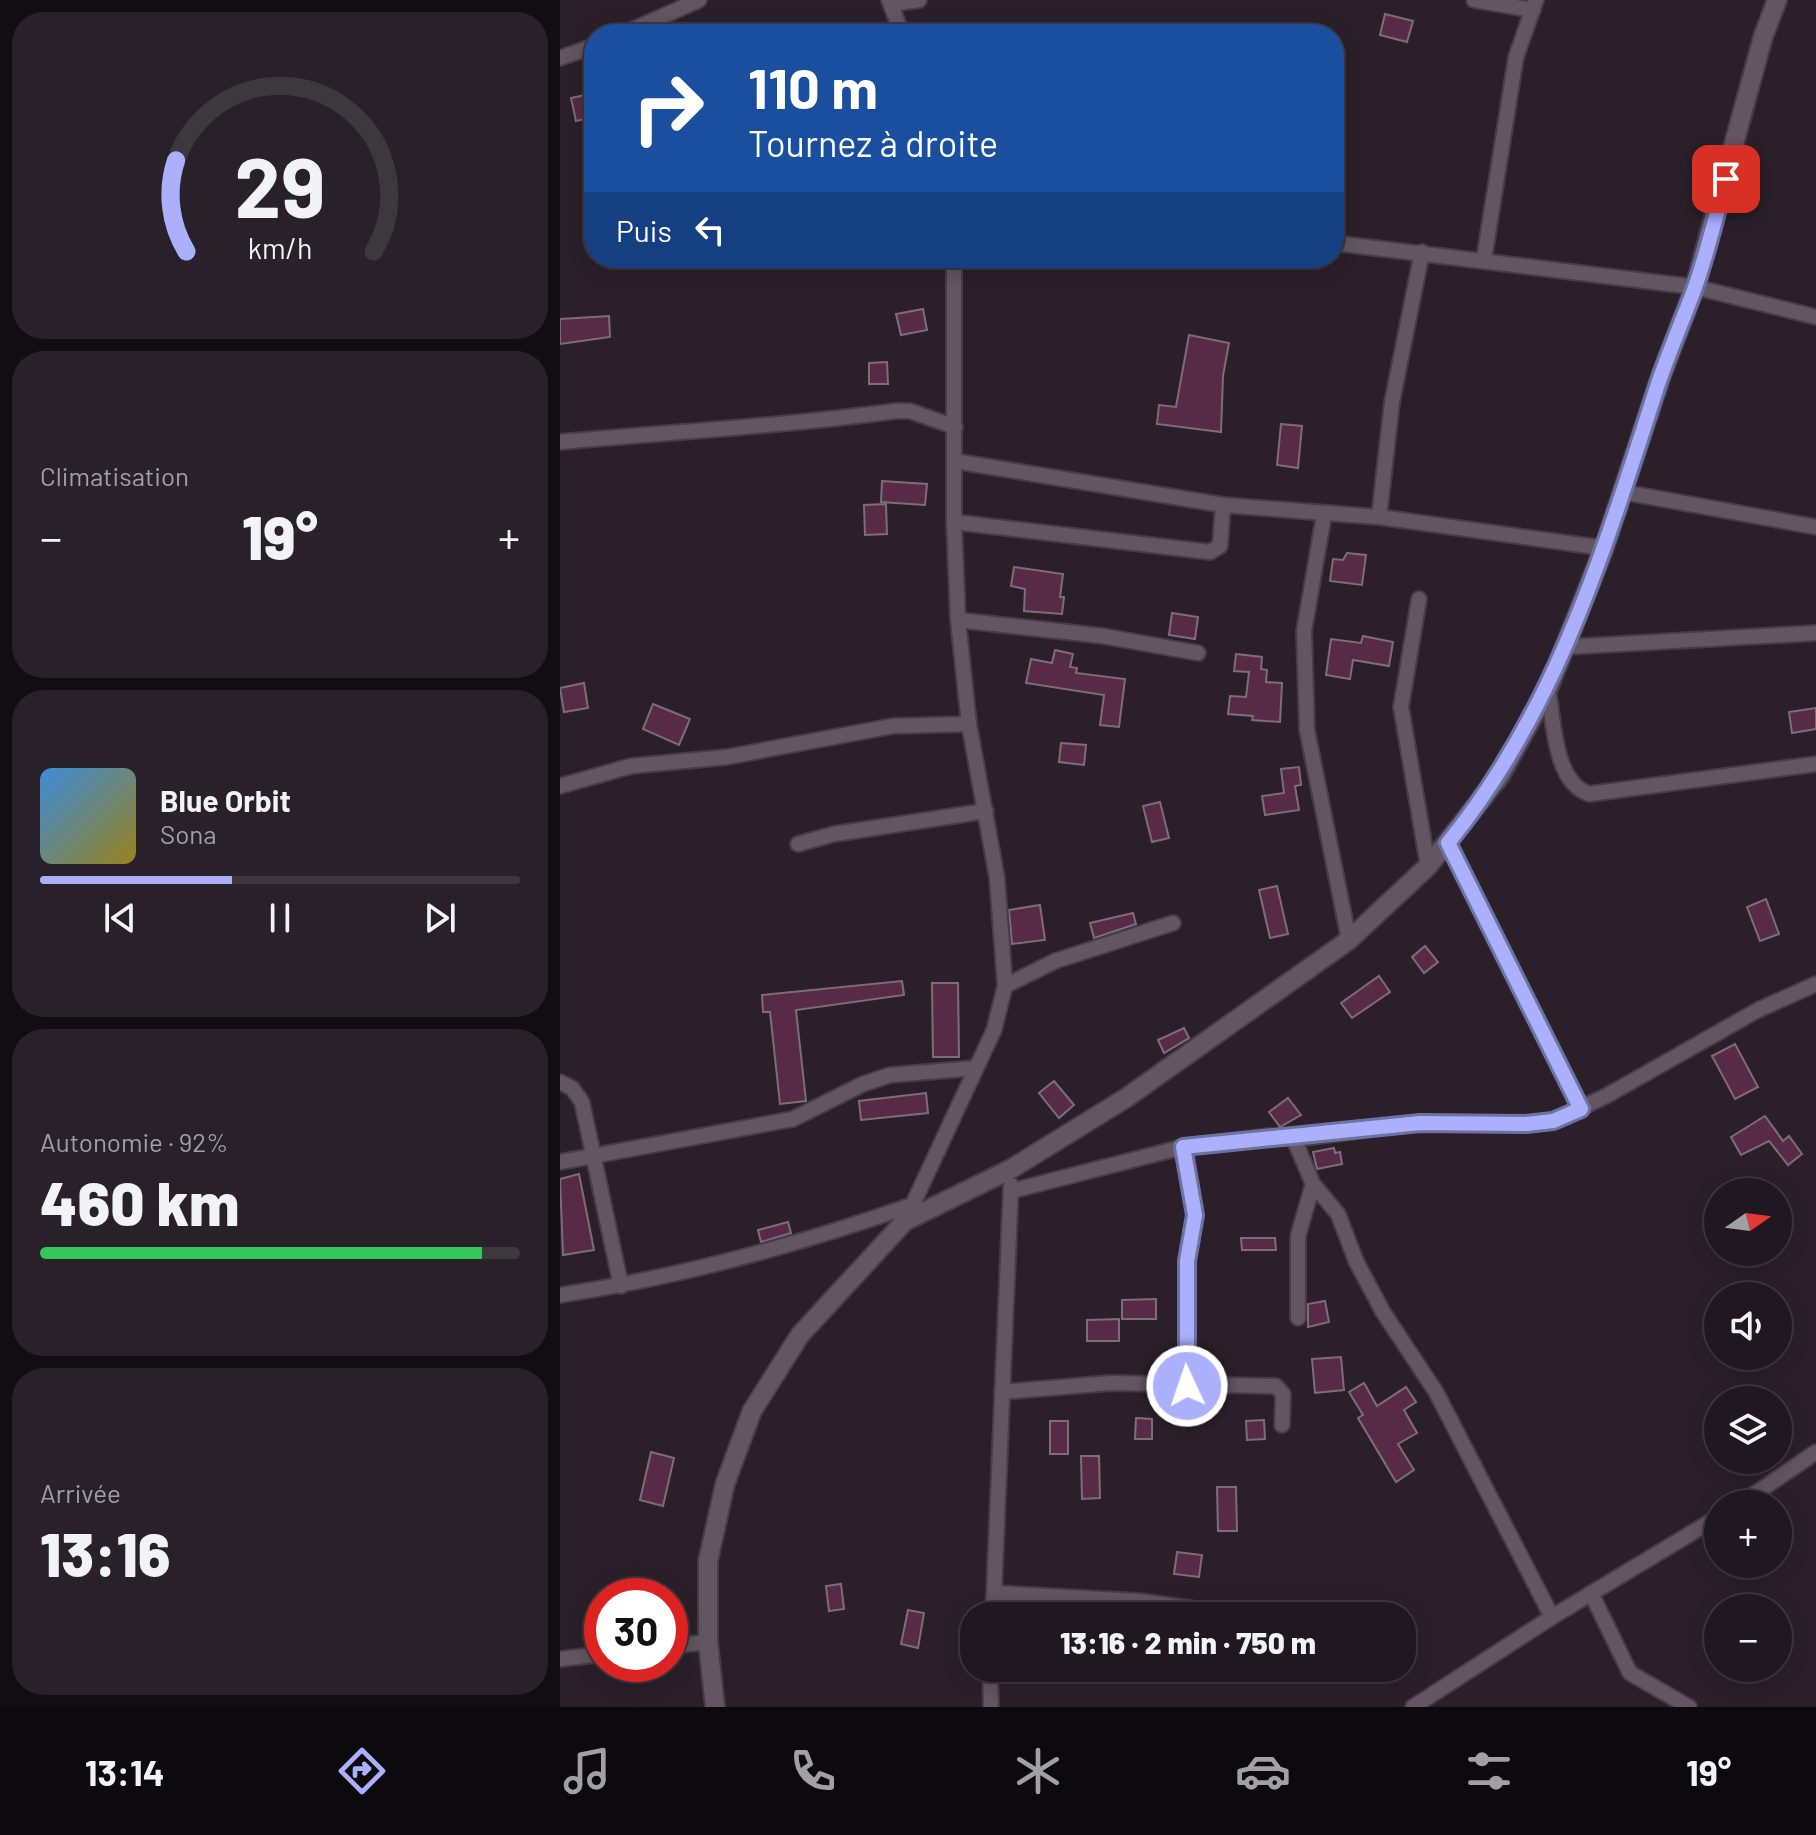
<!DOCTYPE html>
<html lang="fr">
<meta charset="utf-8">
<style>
:root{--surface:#201820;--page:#282129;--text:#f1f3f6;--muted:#a2a0a5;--line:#3d373e;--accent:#aab0fb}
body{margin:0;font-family:Barlow,sans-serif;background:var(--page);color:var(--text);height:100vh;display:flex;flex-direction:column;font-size:30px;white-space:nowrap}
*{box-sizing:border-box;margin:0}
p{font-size:26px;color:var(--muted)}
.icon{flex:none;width:44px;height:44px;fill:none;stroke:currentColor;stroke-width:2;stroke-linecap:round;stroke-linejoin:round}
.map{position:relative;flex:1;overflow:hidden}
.sheet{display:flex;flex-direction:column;gap:12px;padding:12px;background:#120d12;width:560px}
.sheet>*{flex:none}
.hud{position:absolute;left:24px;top:24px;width:760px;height:244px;border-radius:32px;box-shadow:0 4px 20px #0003,0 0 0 2px var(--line);background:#1a4fa0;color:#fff;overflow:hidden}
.needle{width:52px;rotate:76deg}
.tools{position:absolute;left:1144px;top:1178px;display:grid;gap:16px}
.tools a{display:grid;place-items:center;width:88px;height:88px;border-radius:50%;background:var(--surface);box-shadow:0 4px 20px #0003,0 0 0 2px var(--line);font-size:40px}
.speed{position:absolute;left:24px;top:1578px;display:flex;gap:16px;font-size:40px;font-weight:700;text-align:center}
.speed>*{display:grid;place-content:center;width:104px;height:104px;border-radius:50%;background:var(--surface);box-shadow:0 4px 20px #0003,0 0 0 2px var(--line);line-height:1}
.speed .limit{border:12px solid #d22;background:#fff;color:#111}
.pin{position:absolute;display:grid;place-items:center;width:68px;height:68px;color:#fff;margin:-34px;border-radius:16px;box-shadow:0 4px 12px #0006}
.me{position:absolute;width:88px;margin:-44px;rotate:357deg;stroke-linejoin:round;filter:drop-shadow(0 0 6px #0008)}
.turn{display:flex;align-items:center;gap:28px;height:168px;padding:0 32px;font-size:36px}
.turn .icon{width:104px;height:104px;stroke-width:2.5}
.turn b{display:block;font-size:56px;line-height:68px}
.then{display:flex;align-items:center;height:76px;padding:0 32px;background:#0003;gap:16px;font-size:30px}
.big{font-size:60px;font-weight:800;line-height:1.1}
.sheet .widget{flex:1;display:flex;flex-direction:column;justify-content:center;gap:12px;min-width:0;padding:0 28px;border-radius:32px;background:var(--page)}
.sheet .dial{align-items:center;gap:0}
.dial svg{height:208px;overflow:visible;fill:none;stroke:var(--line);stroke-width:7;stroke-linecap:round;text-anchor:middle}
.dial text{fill:var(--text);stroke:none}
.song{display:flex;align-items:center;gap:24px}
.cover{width:96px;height:96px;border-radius:12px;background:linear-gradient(135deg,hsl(210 70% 55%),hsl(50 70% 35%))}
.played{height:8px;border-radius:4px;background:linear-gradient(90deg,var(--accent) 40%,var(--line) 40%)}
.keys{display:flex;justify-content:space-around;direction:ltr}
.heat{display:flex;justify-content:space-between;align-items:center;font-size:44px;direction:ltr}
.charge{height:12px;border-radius:6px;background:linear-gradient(90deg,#34c759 92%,var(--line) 0)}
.trip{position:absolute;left:400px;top:1602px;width:456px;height:80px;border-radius:32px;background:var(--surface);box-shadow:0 4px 20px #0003,0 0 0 2px var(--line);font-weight:800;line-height:80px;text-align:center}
.dock{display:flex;height:128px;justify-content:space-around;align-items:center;background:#0d0a0d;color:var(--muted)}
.dock .icon{width:56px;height:56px}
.dock .active{color:var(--accent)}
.dock b{font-size:36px;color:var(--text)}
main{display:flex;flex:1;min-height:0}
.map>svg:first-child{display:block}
.building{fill:#572b45;stroke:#7e6d76;stroke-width:2}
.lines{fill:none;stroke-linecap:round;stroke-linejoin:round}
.minor-casing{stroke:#463d46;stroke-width:18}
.tertiary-casing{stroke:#463d46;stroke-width:22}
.minor{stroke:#635561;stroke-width:14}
.tertiary{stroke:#635561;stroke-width:18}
.route-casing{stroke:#6e72a3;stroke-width:20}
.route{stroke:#aab0fb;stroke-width:14}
</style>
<main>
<section class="sheet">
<div class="widget dial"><svg viewBox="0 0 100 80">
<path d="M14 69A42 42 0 1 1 86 69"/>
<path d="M14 69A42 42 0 0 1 10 34" stroke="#aab0fb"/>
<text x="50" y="56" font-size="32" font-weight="700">29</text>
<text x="50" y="72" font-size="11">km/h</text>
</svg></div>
<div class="widget"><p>Climatisation</p>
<div class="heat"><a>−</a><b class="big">19°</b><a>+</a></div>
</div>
<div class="widget">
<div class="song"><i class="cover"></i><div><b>Blue Orbit</b><p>Sona</p></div></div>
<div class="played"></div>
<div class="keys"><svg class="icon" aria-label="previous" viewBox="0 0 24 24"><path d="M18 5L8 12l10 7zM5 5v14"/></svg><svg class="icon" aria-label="pause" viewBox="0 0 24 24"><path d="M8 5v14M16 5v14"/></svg><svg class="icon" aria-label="next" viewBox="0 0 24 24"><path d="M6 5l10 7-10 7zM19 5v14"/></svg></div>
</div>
<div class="widget"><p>Autonomie · 92%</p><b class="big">460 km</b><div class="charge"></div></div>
<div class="widget"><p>Arrivée</p><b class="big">13:16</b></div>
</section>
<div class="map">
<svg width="1256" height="1707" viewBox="0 0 1256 1707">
<rect width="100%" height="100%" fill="#2b202a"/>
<g class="building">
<path d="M 825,14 L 853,21 L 847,42 L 820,35 Z"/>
<path d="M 30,94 L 34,117 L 16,121 L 11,98 Z"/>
<path d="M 363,309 L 367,330 L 341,335 L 336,314 Z"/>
<path d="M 49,316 L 50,337 L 0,344 L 0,319 Z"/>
<path d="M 629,335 L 669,343 L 663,376 L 661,432 L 597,424 L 599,405 L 616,407 Z"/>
<path d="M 327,362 L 328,384 L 309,384 L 309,363 Z"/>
<path d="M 721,424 L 742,426 L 738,468 L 717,465 Z"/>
<path d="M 322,481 L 367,484 L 365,505 L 321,502 Z"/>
<path d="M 326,504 L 327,534 L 305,535 L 304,505 Z"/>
<path d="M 787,553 L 806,555 L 802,585 L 770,581 L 773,559 L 783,560 Z"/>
<path d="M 454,567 L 503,574 L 500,597 L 504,597 L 502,614 L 464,611 L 465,589 L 451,586 Z"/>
<path d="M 612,613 L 638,617 L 635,639 L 609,635 Z"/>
<path d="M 803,636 L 833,642 L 829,666 L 793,660 L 790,679 L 766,675 L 771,639 L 801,643 Z"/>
<path d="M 495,650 L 513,654 L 510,667 L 517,668 L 516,673 L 565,679 L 559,727 L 540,725 L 544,695 L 466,683 L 471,659 L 492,663 Z"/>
<path d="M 676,654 L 702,657 L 701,669 L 707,670 L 706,682 L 722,683 L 720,722 L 692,720 L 693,716 L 668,714 L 670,696 L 686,697 L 689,672 L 674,671 Z"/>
<path d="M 24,683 L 28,708 L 4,712 L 0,688 Z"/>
<path d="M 93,704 L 130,719 L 119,745 L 83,729 Z"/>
<path d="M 1256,708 L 1256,729 L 1232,733 L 1229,712 Z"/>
<path d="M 501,743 L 526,745 L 524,765 L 499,762 Z"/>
<path d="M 739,767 L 741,785 L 735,786 L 739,810 L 705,815 L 702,796 L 724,793 L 721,769 Z"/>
<path d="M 600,802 L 609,838 L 592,842 L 583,806 Z"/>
<path d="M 717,886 L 728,934 L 710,938 L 699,890 Z"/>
<path d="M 1206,899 L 1219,934 L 1200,941 L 1187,907 Z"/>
<path d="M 480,905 L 485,940 L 452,944 L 449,910 Z"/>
<path d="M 573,913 L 576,924 L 534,938 L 530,923 Z"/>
<path d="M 865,946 L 878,962 L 864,973 L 852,957 Z"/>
<path d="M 819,976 L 830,992 L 792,1018 L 781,1003 Z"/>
<path d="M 342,981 L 344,995 L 236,1010 L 246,1101 L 220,1104 L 210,1012 L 203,1012 L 202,995 Z"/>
<path d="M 372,983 L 398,983 L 399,1057 L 373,1057 Z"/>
<path d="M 624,1028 L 629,1038 L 604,1053 L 598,1040 Z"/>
<path d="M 1175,1044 L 1198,1087 L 1175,1099 L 1152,1056 Z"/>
<path d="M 494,1081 L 514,1105 L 499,1118 L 479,1093 Z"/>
<path d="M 366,1093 L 368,1113 L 301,1120 L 299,1101 Z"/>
<path d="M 728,1098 L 741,1115 L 720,1127 L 709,1112 Z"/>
<path d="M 1205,1116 L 1223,1141 L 1229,1136 L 1242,1154 L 1228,1165 L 1209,1141 L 1181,1155 L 1171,1137 Z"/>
<path d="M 774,1148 L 775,1153 L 780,1152 L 782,1164 L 757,1169 L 753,1152 Z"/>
<path d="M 19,1174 L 34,1250 L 3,1255 L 0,1179 Z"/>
<path d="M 228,1222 L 231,1233 L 201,1242 L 198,1230 Z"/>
<path d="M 681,1238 L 715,1238 L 716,1250 L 682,1250 Z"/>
<path d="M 596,1299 L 596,1319 L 562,1319 L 562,1300 Z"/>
<path d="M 765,1301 L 769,1322 L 748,1327 L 748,1304 Z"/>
<path d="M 559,1319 L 559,1341 L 527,1341 L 527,1320 Z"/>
<path d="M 781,1357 L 784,1390 L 755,1393 L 752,1359 Z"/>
<path d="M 804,1383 L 817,1406 L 846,1387 L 856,1402 L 844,1410 L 857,1433 L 838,1444 L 854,1470 L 836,1482 L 798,1418 L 803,1415 L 789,1392 Z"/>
<path d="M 576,1418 L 592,1419 L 592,1439 L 575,1439 Z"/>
<path d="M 704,1420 L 705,1439 L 687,1440 L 686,1421 Z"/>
<rect x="490" y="1421" width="18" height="33"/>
<path d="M 91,1452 L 114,1458 L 103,1506 L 80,1500 Z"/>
<path d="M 521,1456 L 539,1456 L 540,1498 L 522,1499 Z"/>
<path d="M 657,1487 L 676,1487 L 677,1531 L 658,1531 Z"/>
<path d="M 617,1552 L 642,1555 L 639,1577 L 614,1574 Z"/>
<path d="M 281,1584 L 284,1609 L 269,1611 L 266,1586 Z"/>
<path d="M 348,1610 L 364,1613 L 358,1648 L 341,1644 Z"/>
</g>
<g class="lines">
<defs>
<g id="minor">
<path d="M 329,0 L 342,34"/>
<path d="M 914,0 L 973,10"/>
<path d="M 331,4 L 359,0"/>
<path d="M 63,34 L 139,0"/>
<path d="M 0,58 L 34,46"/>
<path d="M 774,243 L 1135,287 L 1256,317"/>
<path d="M 924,259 L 956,57 L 976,0"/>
<path d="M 0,442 C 112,432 224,426 336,411 L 350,411 L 395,427"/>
<path d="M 394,461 L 663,505 L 819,517 L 1044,548"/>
<path d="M 1063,492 L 1256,527"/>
<path d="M 764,515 L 744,631 L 747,730 L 789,940"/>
<path d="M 819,517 L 832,402 L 862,252"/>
<path d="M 394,522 L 650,552 L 660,546 L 663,505"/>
<path d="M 859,599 L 841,707 L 868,866"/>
<path d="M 398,620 L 543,636 L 638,653"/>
<path d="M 1006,647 L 1256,633"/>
<path d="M 988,689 C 994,722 994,782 1029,794 L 1256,764"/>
<path d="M 0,786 L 71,766 L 167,757 L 333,726 L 409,724"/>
<path d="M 888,843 L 1021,1109"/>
<path d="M 238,844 L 274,834 L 426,811"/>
<path d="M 445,986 L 495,961 L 613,923"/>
<path d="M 0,1082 L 12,1088 L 22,1102 L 61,1286"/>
<path d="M 734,1139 L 753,1184 L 778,1214 L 796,1261 L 823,1312 L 876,1392 L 992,1617"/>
<path d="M 623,1147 L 635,1215 L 627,1261 L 627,1386"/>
<path d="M 0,1162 L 233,1119 L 303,1084 L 330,1075 L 416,1068"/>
<path d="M 451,1191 L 623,1147 L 710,1136 L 734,1139 L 860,1123 L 966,1124 L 993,1121 L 1046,1096 L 1198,1010 L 1256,984"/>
<path d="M 345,1221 L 434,1030 L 445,986 L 437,878 L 409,724 L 398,620 L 394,522 L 394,258"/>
<path d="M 0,1295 C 120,1277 238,1245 352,1205"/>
<path d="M 738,1318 L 738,1236 L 753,1184"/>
<path d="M 442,1392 L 551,1383 L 716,1386 L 723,1394 L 722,1425"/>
<path d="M 1180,1504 L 1256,1452"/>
<path d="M 434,1593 L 579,1601 L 664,1613"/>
<path d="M 1031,1593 L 1070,1673 L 1129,1707"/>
<path d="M 433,1616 L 451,1185"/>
<path d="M 110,1646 L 148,1642"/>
<path d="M 0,1659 L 42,1654"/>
<path d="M 430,1668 L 431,1707"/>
<path d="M 853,1707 L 992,1617 L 1158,1517"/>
</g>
<path id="tertiary" d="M 155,1707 L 148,1642 L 148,1561 L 165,1484 L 192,1411 L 240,1335 L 345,1221 L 451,1169 L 566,1098 L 789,940 L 868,866 L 940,776 L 988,689 L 1044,548 L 1102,373 L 1135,287 L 1203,37 L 1217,0"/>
</defs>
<use href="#minor" class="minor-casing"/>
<use href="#tertiary" class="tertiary-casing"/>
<use href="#minor" class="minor"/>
<use href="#tertiary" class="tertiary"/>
</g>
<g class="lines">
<defs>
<path id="route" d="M 627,1386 L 627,1261 L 635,1215 L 623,1147 L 860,1123 L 966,1124 L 993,1121 L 1021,1109 L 888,843 C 998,707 1044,550 1097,387 C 1108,354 1122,322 1134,290 C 1147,254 1156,216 1166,179"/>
</defs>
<use href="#route" class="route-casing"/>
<use href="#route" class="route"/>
</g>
</svg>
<div class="tools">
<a><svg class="needle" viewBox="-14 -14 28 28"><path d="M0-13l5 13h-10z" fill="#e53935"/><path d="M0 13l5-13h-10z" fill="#a2a0a5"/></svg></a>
<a><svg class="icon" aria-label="sound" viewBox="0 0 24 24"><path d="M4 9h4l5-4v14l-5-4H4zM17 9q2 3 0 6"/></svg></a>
<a><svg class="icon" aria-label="layers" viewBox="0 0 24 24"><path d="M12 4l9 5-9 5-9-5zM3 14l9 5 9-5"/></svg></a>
<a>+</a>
<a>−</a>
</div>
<div class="speed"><div class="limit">30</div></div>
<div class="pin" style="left:1166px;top:179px;background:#d93025"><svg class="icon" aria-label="arrive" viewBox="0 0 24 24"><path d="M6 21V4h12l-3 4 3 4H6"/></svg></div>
<svg class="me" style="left:627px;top:1386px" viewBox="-20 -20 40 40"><circle r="17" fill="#aab0fb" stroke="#fff" stroke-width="3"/><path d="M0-11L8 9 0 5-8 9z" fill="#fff"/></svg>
<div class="trip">13:16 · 2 min · 750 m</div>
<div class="hud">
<div class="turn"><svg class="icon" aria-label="right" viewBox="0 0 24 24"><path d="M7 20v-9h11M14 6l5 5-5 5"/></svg><div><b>110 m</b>Tournez à droite</div></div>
<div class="then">Puis<svg class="icon" aria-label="left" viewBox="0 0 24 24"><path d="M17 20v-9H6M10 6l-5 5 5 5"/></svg></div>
</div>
</div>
</main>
<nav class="dock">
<b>13:14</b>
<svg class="icon active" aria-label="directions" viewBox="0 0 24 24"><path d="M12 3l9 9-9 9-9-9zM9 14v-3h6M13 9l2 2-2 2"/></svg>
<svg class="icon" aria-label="music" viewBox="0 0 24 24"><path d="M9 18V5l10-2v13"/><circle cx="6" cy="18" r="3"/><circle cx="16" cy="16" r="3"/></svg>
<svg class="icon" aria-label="phone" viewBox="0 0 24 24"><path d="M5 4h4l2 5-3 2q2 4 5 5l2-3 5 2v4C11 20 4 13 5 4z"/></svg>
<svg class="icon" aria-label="climate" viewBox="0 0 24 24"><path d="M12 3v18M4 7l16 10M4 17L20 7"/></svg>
<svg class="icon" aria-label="car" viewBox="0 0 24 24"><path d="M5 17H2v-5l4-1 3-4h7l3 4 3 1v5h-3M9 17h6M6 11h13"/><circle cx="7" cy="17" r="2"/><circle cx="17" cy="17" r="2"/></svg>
<svg class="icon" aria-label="filters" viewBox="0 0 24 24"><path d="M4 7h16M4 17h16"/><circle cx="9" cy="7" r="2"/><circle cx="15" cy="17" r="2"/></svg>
<b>19°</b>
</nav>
